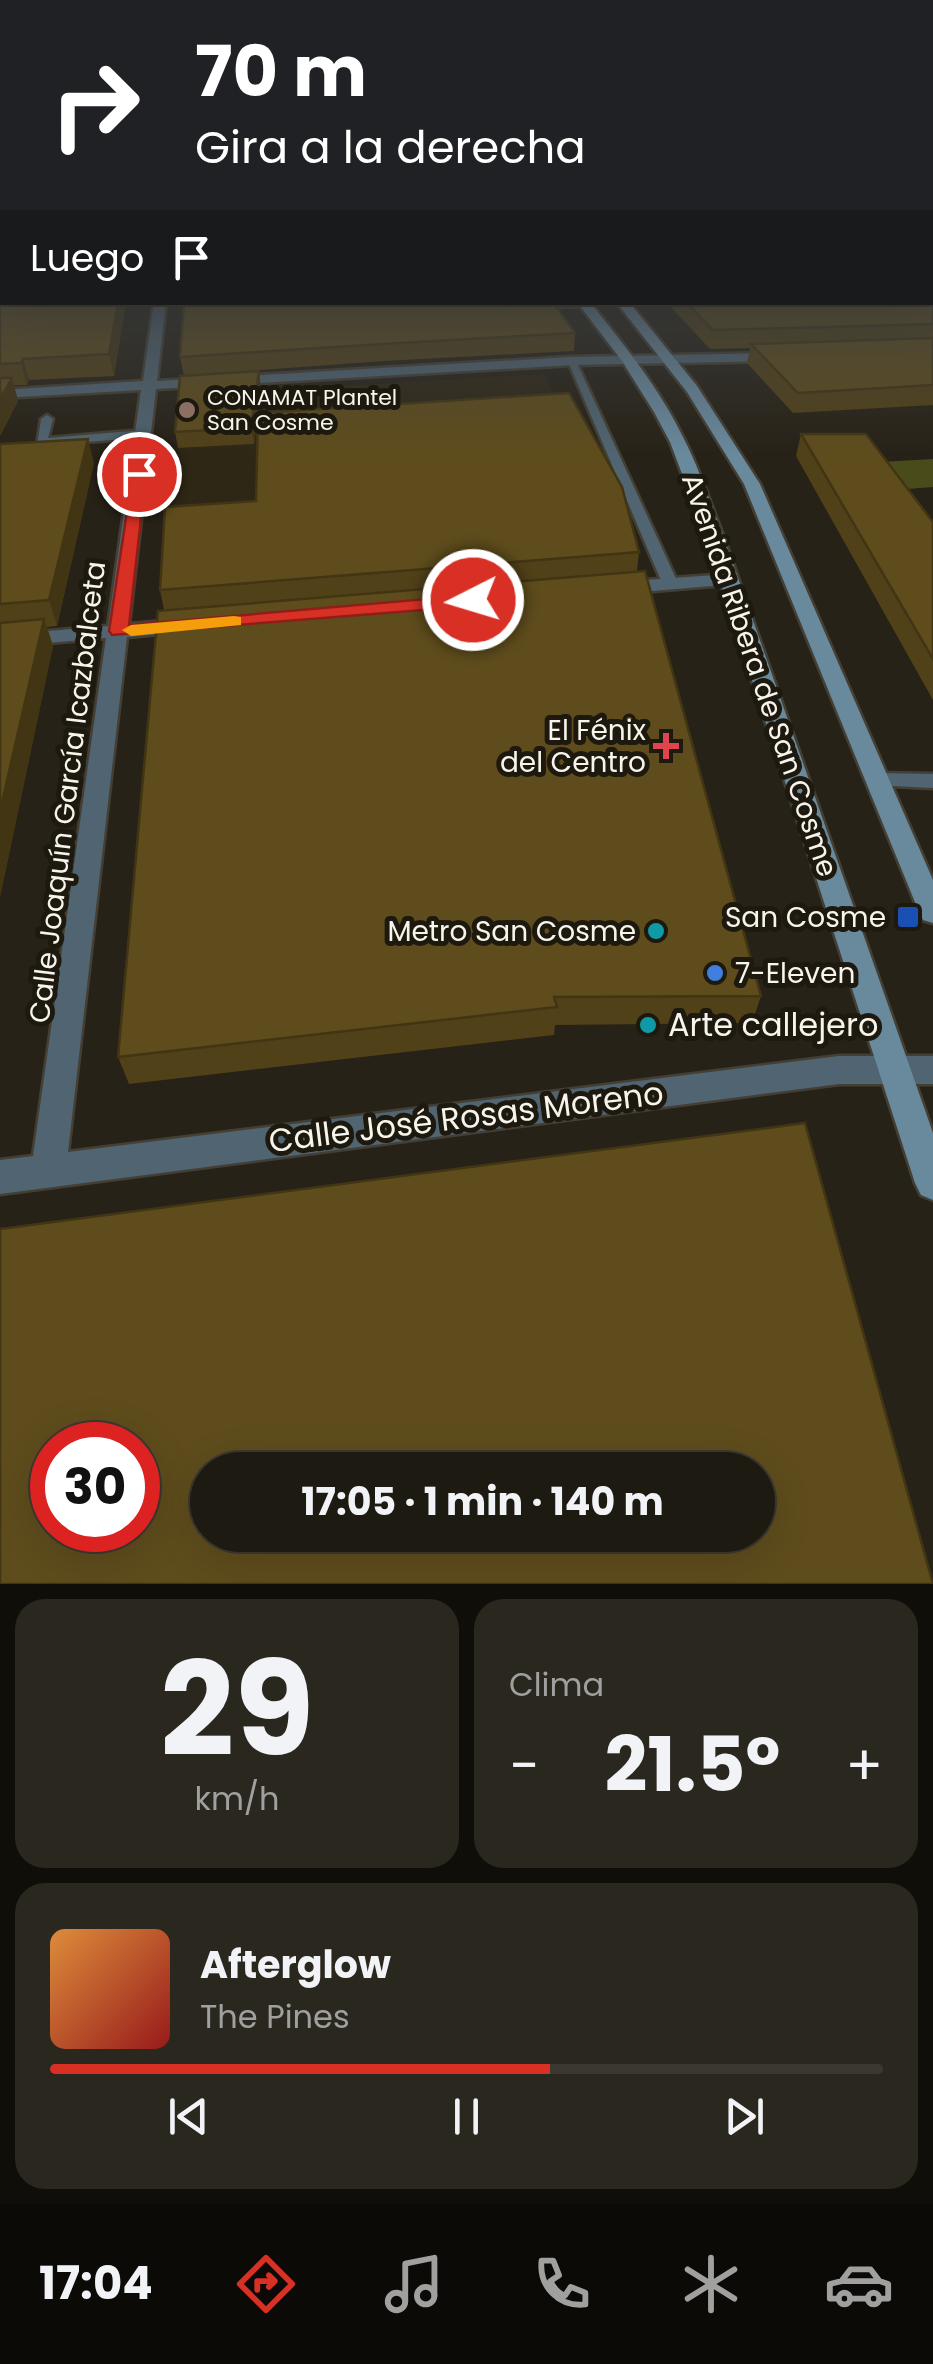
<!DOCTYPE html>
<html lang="es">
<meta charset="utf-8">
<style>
:root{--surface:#1d1a11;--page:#2a271f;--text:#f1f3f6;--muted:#a0a19f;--line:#3b3831;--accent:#d93025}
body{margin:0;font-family:Poppins,sans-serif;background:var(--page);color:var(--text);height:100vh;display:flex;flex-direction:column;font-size:38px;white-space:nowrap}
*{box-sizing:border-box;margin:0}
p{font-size:32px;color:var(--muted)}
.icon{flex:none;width:55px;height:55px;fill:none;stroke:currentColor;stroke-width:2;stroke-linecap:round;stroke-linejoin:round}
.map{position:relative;height:1584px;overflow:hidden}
.sheet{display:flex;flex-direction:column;gap:15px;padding:15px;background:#100e09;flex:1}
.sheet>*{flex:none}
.top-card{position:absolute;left:0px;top:0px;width:935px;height:305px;box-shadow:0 10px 40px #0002,0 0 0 2px var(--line);background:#202124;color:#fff;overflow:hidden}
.speed{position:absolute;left:30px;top:1422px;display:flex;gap:20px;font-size:50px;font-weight:700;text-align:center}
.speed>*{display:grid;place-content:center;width:130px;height:130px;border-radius:50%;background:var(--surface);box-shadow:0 10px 40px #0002,0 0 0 2px var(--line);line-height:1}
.speed .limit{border:15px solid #d22;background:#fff;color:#111}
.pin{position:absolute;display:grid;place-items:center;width:85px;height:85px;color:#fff;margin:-42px;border:5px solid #fff;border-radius:50%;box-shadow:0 2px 10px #0007}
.me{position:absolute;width:110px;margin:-55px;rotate:265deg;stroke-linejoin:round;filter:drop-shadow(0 0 8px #0008)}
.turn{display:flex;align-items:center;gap:35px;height:210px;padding:0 30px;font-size:45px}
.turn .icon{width:130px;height:130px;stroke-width:2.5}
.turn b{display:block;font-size:70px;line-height:85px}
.then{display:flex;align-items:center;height:95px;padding:0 30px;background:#0003;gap:20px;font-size:38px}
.big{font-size:75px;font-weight:700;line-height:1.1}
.sheet .tile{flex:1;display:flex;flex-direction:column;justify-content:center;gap:15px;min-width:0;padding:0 35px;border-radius:30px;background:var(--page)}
.sheet .dial{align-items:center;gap:0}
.dial b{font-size:130px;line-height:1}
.song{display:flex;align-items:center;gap:30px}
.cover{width:120px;height:120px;border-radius:15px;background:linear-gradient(135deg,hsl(30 70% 55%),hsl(0 70% 35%))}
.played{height:10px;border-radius:5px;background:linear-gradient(90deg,var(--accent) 60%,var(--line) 60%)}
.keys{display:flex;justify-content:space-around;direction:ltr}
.heat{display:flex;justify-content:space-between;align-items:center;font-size:55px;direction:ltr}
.sheet .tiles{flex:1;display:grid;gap:15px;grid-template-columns:1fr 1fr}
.tile:last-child{grid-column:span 2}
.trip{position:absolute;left:190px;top:1452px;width:585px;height:100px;border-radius:50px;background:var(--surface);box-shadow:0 10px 40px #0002,0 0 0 2px var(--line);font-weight:700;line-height:100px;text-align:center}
.dock{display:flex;height:160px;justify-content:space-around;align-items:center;background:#0c0a07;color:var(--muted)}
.dock .icon{width:70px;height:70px}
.dock .current{color:var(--accent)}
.dock b{font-size:45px;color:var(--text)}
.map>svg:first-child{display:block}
.built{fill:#2e2715}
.green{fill:#4a4b1b}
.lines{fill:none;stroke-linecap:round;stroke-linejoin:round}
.lane-casing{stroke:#443f35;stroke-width:5}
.street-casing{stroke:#443f35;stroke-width:5}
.secondary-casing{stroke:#443f35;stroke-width:5}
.lane{fill:#506471;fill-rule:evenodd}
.street{fill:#506471;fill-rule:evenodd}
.secondary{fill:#69899d;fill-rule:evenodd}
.wall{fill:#514118}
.shaded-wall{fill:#423514}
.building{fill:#5e4c1c;stroke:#423514;stroke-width:2.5;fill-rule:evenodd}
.route{fill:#d93025;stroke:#8d1f18;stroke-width:2.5}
.slow{fill:#f59e0b}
.education-dot{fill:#8d6e63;stroke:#1d190e;stroke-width:4}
.health-dot{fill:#e0444e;stroke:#1d190e;stroke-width:4}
.transit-dot{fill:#1a4fb4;stroke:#1d190e;stroke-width:4}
.culture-dot{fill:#0f9aa8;stroke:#1d190e;stroke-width:4}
.shop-dot{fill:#3f7fe0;stroke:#1d190e;stroke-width:4}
.labels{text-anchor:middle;stroke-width:10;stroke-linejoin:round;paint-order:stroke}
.far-poi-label{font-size:22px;fill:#f7f4ed;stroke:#1d190e;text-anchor:start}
.street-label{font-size:28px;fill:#f7f4ed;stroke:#1d190e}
.poi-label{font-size:28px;fill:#f7f4ed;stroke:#1d190e;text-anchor:end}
.near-poi-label{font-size:32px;fill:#f7f4ed;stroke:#1d190e;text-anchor:start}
.near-street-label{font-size:32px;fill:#f7f4ed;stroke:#1d190e}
</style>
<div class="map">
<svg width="933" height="1584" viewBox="0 0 933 1584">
<rect width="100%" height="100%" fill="#272217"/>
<path class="built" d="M 544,374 L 619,510 L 170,532 L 178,448 L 254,444 L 261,391 Z"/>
<path class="green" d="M 933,459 L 933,487 L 907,489 L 881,462 Z"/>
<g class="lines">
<defs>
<g id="lane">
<path d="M 526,302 L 588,302 L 588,303 L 583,306 L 528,308 L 523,305 Z"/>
<path d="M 567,359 L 576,361 L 678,583 L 676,586 L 664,586 L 662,583 Z"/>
<path d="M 47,415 L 53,419 L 48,438 L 144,430 L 150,434 L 144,438 L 37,445 L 41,419 Z"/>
<path d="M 878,773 L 933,774 L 933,788 L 871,785 L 868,780 L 871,775 Z"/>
</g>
<g id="street">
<path d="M 154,302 L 166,302 L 157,381 L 571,357 L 779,353 L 786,357 L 779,361 L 571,365 L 156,389 L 129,624 L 190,619 L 200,625 L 190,631 L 127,637 L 68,1152 L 839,1056 L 933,1056 L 933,1084 L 839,1084 L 0,1194 L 0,1160 L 33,1156 L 106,638 L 0,647 L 0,635 L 108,626 L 141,390 L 0,398 L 0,390 L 143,381 Z"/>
<path d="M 728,574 L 738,580 L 735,584 L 618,594 L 608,588 L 618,582 Z"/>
</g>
<g id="secondary">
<path d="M 577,302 L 590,302 C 625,346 660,389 684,439 C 700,470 710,503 723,535 L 933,1133 L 933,1200 L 921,1195 L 915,1183 L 705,535 L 670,442 L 654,412 L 622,361 Z"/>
<path d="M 616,302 L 629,302 L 697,386 L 760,484 L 933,880 L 933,923 L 923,920 L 919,912 L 744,484 L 687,392 Z"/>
</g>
</defs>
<use href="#lane" class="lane-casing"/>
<use href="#street" class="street-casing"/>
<use href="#secondary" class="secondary-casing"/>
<use href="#lane" class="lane"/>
<use href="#street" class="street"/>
<use href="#secondary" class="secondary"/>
</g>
<g class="wall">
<path d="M 0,233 L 2,302 L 126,302 L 114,376 L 29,380 L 27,385 L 14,385 L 18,401 L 0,436 Z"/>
<path d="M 933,233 L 933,405 L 793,413 L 747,363 L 750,348 L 710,349 L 666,302 L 932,302 Z"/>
<path d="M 184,302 L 575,333 L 574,351 L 383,361 L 194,375 L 261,387 L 254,444 L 178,448 L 175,432 L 184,376 L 180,357 Z"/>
<path d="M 801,434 L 933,522 L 933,700 L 796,456 Z"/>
<path d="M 0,444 L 94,463 L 57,626 L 47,627 L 53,646 L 0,897 Z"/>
<path d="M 639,552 L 637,571 L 761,996 L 752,1023 L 555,1025 L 554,1035 L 129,1084 L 118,1057 L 164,610 L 160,590 Z"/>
</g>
<g class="shaded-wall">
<path d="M 118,302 L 126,302 L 114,376 L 109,354 Z"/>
<path d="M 23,359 L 29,380 L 27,385 L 21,363 Z"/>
<path d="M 259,371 L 261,387 L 254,444 L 251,428 Z"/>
<path d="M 12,378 L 18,401 L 0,436 L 0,399 Z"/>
<path d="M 88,439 L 94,463 L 57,626 L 49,600 Z"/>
<path d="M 44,619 L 53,646 L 0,897 L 0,811 Z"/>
</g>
<g class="building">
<path d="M 0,233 L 2,233 L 2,302 L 118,302 L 109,354 L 23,359 L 21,363 L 0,364 Z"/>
<path d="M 933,233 L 933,324 L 713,330 L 686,302 L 932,302 Z"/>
<path d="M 184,302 L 553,302 L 575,333 L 382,344 L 180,357 Z"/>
<path d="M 933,338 L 933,385 L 798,393 L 751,344 Z"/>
<path d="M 259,371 L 251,428 L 175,432 L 180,376 Z"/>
<path d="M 0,378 L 12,378 L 0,399 Z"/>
<path d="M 569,393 L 622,487 L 639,552 L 160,590 L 165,507 L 256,501 L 258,413 Z"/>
<path d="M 801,434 L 866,434 L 933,522 L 933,659 Z"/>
<path d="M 88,439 L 49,600 L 0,604 L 0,444 Z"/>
<path d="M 645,571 L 761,996 L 554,997 L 557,1007 L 118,1057 L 158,611 Z"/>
<path d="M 44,619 L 0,811 L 0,623 Z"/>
<path d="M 805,1123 L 933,1584 L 0,1584 L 0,1229 ZM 52,1445 L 138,1445 L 138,1530 L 52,1530 ZM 208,1470 L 758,1470 L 758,1535 L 208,1535 Z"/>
</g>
<linearGradient id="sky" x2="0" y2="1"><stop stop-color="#15130d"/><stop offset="0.51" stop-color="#414447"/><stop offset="1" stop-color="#414447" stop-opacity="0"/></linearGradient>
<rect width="933" height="455" fill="url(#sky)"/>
<path class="route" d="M 133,471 L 146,474 L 129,625 L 473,595 L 482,600 L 473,606 L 112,635 L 109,631 Z"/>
<path class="slow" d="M 234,616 L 241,617 L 241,625 L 131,636 L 122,630 L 131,625 Z"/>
<circle class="education-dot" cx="187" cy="410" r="10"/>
<path class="health-dot" d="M661 731h10v10h10v10h-10v10h-10v-10h-10v-10h10z"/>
<rect class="transit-dot" x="896" y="905" width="24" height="24" rx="5"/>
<g class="culture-dot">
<circle cx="656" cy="931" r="10"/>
<circle cx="648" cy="1025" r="10"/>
</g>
<circle class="shop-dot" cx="715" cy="973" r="10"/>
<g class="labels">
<g class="far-poi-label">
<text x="207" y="405">CONAMAT Plantel<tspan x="207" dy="25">San Cosme</tspan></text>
</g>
<g class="street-label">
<text transform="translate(760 675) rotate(71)" y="10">Avenida Ribera de San Cosme</text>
<text transform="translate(67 792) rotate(-83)" y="10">Calle Joaquín García Icazbalceta</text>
</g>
<g class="poi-label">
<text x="646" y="740">El Fénix<tspan x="646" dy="32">del Centro</tspan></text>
<text x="886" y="927">San Cosme</text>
<text x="636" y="941">Metro San Cosme</text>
<text x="735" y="983" text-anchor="start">7-Eleven</text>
</g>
<g class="near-poi-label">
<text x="668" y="1036">Arte callejero</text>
</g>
<g class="near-street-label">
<text transform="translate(466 1117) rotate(-7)" y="11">Calle José Rosas Moreno</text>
</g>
</g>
</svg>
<div class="speed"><div class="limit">30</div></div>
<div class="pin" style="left:139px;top:474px;background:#d93025"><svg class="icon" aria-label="arrive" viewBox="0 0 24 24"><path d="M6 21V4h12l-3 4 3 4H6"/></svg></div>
<svg class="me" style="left:473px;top:600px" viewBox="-20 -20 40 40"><circle r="17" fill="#d93025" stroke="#fff" stroke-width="3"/><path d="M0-11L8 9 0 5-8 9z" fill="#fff"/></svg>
<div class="trip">17:05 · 1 min · 140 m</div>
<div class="top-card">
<div class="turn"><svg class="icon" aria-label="right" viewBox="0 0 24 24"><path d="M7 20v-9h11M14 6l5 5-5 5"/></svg><div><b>70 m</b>Gira a la derecha</div></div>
<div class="then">Luego<svg class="icon" aria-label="arrive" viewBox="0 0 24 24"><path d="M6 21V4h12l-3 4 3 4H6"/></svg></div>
</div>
</div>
<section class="sheet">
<div class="tiles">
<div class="tile dial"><b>29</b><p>km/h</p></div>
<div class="tile"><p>Clima</p>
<div class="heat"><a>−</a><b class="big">21.5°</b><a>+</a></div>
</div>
<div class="tile">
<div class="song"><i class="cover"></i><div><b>Afterglow</b><p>The Pines</p></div></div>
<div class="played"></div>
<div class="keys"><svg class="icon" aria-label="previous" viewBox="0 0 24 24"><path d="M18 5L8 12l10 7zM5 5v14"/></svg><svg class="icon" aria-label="pause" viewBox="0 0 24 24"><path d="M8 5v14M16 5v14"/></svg><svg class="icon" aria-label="next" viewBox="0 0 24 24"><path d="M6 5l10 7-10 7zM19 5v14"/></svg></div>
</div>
</div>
</section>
<nav class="dock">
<b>17:04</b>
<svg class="icon current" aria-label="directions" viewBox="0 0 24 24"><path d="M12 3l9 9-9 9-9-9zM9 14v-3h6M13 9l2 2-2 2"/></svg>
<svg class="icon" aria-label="music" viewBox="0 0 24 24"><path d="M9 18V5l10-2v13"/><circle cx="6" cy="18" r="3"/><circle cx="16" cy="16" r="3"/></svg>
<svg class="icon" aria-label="phone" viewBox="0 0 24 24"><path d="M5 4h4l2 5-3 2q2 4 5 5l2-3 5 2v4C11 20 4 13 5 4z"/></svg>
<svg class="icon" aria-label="climate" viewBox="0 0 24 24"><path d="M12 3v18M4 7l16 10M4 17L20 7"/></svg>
<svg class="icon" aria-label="car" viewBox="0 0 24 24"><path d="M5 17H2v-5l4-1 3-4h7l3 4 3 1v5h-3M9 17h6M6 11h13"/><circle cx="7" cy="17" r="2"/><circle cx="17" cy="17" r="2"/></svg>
</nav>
